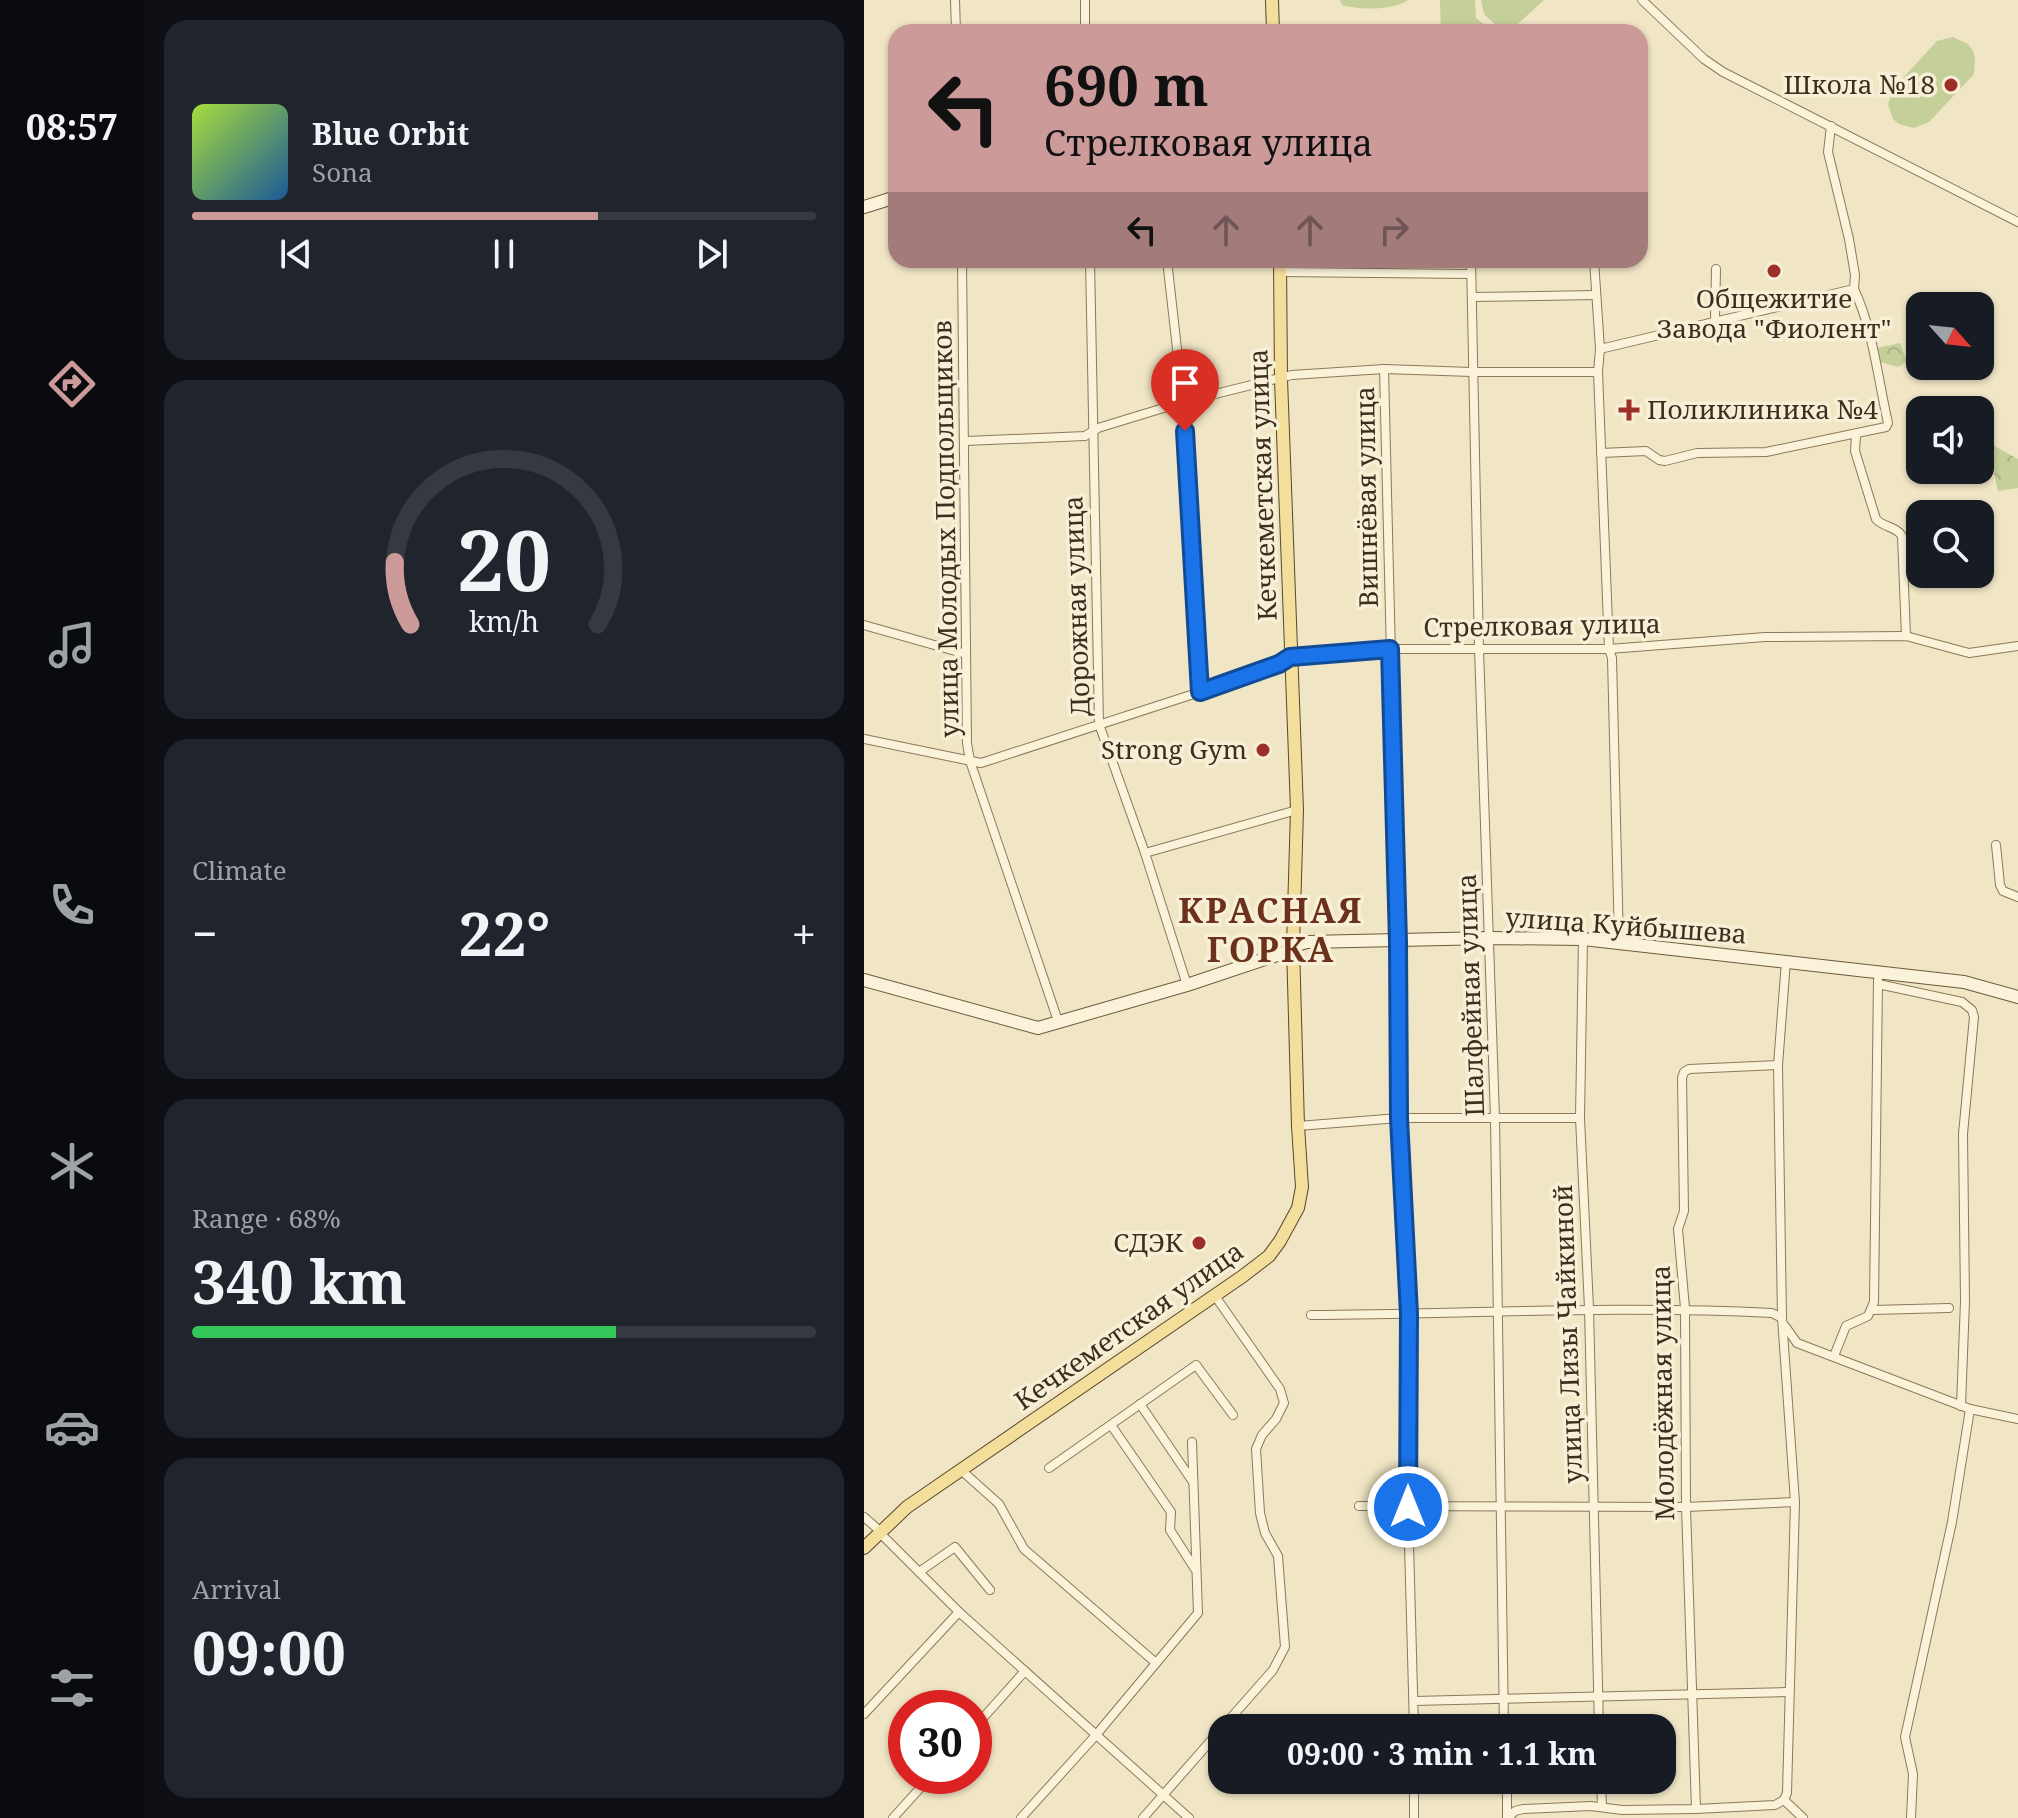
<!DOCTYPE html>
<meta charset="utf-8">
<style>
:root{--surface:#171b24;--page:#20242c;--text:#f1f3f6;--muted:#9ea1a6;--line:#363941;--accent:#cc9a99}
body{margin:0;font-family:"Noto Serif",serif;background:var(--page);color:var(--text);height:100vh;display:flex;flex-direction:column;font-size:30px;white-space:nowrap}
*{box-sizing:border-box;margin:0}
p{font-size:26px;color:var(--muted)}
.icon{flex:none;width:44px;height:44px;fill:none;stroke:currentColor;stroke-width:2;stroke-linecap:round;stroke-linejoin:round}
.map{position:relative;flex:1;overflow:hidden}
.side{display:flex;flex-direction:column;gap:20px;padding:20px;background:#0d0f14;width:720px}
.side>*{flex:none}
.top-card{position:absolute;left:24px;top:24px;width:760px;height:244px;border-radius:24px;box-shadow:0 2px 6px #0004;background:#cc9a99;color:#111;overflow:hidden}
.needle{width:52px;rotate:117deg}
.controls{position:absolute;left:1042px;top:292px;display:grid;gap:16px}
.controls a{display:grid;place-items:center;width:88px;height:88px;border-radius:16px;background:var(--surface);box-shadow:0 2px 6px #0004;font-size:40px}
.speed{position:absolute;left:24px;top:1690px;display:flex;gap:16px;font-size:40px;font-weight:700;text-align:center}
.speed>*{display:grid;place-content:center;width:104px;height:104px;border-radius:50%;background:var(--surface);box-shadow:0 2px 6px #0004;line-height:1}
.speed .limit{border:12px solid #d22;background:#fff;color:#111}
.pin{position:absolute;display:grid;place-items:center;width:68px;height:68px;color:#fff;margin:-82px -34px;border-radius:50% 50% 50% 0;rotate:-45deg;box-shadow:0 0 8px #0007}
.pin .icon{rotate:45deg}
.me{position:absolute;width:88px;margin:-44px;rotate:0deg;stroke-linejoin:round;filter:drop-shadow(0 0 6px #0008)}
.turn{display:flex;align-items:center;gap:28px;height:168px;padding:0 24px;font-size:36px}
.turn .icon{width:104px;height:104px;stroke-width:2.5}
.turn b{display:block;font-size:56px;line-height:68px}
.lanes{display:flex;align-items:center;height:76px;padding:0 24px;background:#0003;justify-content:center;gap:40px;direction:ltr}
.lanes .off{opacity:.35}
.big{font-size:60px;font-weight:700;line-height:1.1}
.side .tile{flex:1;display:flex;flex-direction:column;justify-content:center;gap:12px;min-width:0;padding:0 28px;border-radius:24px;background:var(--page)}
.side .dial{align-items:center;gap:0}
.dial svg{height:208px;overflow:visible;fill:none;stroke:var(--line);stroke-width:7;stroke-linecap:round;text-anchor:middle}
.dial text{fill:var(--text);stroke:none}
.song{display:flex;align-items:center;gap:24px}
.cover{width:96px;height:96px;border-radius:12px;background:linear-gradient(135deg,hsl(80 70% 55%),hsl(210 70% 35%))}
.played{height:8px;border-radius:4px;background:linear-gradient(90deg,var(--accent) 65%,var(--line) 65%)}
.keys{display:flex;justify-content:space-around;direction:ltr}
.heat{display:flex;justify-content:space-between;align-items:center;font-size:44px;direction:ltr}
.charge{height:12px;border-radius:6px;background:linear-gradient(90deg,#34c759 68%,var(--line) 0)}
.trip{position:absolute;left:344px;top:1714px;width:468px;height:80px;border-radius:24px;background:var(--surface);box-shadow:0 2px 6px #0004;font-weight:700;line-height:80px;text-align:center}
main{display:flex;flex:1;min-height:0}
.tabs{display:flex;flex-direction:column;width:144px;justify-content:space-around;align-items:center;background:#090b0e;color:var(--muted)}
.tabs .icon{width:56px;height:56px}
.tabs .active{color:var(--accent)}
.tabs b{font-size:36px;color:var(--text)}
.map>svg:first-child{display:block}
.green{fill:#c5cf99}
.forest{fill:url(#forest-crowns)}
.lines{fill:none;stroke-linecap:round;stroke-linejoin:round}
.street-casing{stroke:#8c785a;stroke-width:10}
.secondary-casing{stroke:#6e593d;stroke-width:14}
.primary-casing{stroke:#5a462e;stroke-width:14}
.street{stroke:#faf2d9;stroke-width:8}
.secondary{stroke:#faf2d9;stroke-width:12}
.primary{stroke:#f4de9c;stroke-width:12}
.route-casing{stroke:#114b97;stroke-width:20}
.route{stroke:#1a73e8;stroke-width:14}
.poi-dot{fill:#9e2e28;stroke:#f7efd6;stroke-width:3}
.labels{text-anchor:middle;stroke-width:7;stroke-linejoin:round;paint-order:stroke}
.poi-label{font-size:26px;fill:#3c2f1f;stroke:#f7efd6;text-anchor:end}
.street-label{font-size:26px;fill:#3c2f1f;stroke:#f7efd6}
.district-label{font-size:34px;font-weight:bold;letter-spacing:2px;fill:#6b311c;stroke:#f7efd6}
</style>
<main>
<nav class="tabs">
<b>08:57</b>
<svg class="icon active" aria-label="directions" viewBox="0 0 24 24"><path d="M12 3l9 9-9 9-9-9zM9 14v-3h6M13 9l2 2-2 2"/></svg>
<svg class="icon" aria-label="music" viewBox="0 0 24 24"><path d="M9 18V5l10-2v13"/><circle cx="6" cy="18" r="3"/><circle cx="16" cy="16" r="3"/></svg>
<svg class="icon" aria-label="phone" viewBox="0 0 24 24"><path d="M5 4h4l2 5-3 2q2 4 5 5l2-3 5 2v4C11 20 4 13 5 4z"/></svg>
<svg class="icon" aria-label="climate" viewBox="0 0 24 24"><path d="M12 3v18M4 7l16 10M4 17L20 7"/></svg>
<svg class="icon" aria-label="car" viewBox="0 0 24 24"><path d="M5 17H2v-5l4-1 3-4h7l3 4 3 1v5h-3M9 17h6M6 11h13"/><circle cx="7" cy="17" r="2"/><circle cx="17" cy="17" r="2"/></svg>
<svg class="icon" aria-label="filters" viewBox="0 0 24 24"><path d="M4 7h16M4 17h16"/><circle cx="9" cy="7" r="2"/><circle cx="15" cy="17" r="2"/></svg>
</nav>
<section class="side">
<div class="tile">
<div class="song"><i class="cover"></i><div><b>Blue Orbit</b><p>Sona</p></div></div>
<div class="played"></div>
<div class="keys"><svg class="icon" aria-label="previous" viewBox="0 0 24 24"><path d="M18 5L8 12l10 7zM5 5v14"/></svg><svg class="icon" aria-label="pause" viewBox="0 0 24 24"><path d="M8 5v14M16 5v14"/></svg><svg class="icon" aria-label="next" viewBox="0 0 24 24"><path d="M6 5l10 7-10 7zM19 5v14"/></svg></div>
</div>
<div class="tile dial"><svg viewBox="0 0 100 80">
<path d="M14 69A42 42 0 1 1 86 69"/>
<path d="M14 69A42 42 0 0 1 8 45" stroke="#cc9a99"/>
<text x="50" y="56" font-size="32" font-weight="700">20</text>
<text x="50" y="72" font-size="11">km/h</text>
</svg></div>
<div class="tile"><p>Climate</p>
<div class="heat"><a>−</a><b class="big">22°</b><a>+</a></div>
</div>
<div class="tile"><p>Range · 68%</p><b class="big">340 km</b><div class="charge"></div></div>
<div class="tile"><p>Arrival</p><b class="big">09:00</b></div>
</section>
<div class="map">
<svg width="1154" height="1818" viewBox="0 0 1154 1818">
<defs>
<pattern id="forest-crowns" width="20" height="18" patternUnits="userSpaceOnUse" patternTransform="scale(2)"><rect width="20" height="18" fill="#c5cf99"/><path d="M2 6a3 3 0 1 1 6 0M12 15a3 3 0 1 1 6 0" fill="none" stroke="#aab283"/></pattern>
</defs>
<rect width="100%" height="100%" fill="#f0e6c5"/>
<g class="green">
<path d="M 476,0 L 544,0 C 528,11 496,10 478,5 Z"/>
<path d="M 576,0 L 611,0 L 612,18 L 630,32 L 577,32 Z"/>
<path d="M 617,0 L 680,0 L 645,32 L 639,32 L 620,14 Z"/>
<path d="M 1089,37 L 1104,44 L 1109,51 L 1111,58 L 1110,74 L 1065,122 L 1050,128 L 1035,124 L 1029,119 L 1024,104 L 1029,89 L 1073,41 Z"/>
</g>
<g class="forest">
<path d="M 1036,343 L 1043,361 L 1035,367 L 1016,362 L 1013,348 Z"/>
<path d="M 1123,442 L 1154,459 L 1154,488 L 1134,491 Z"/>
</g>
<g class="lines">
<defs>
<g id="street">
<path d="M 91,0 L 92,32"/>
<path d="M 221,0 L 221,32"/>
<path d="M 778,0 L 840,59 L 859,72 L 1154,222"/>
<path d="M 967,126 L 964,152 L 985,239 L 991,275 L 990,289"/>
<path d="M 98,260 L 103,743 L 106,761 L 195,1024"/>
<path d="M 226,260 L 235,724 L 281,853 L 323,985"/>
<path d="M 303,260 L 319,402 L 336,692"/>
<path d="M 607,260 L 615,649 L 631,1118 L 640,1728"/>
<path d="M 730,260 L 736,349 L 734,372 L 745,649 L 748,658 L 755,942"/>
<path d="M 417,272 L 607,274"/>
<path d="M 608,297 L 732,295"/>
<path d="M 851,319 L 852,269"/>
<path d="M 736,349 L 990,289"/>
<path d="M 520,369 L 534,942 L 535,1118 L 545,1314 L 544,1507 L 550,1728"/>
<path d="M 992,435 L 991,451 L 1012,519 C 1020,528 1032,526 1038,536 L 1042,636"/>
<path d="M 102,441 L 221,436 L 234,428 L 319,402 L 428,375 L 520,369 L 608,372 L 734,372"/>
<path d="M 737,453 L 782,451 L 795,460 L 801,461 L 833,453 L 902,452 L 1022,427 L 1024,423 C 1014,379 1009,329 990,289"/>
<path d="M 0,625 L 102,654"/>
<path d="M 0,739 L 117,763 L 336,692 L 434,655 L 526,649 L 745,649 L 901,637 L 1042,636 L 1105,653 L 1154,646"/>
<path d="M 1132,845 L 1136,885 L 1139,891 L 1154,897"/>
<path d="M 281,853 L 433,810"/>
<path d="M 719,939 L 716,1118 L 725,1308 L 735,1728"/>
<path d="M 1014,984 L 1098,1002 L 1108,1010 L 1110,1017 L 1099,1134 L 1101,1301 L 1097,1406"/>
<path d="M 434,1126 L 535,1118 L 716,1118"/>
<path d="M 351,1296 L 416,1389 L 420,1403 L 412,1419 L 398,1435 L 392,1449 L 396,1513 L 401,1533 L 414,1556 L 421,1647 L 409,1670 L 358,1728"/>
<path d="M 1008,1310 L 1085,1308"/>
<path d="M 447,1315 C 601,1314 754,1305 908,1313 L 918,1318"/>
<path d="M 921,1326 L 933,1343 L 1106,1409 L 1154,1419"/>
<path d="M 970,1356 L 982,1326 L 1004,1316 L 1010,1302 L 1014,980"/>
<path d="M 276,1404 L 329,1482"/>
<path d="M 247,1425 L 307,1512 L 306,1530 L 331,1569"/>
<path d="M 185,1468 L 332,1365 L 369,1415"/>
<path d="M 97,1470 L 135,1504 L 160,1549 L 292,1663"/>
<path d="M 495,1506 L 822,1507 L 931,1502"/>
<path d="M 0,1517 L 16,1531"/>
<path d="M 15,1532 L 95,1612 L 325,1818"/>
<path d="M 55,1572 L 91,1547 L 126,1590"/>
<path d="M 550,1701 L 925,1692"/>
<path d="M 0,1714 L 95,1612"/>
<path d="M 110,1728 L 161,1671"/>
<path d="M 550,1780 L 550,1818"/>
<path d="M 737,1780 L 738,1807"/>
<path d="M 920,1800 L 923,1793 L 931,1502 L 918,1318 L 914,1065 L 922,961"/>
<path d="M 920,1800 L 939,1818"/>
<path d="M 832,1809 L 822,1507 L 821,1308 L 814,1229 L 820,1211 L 818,1078 L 820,1072 L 825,1069 L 914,1065"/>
<path d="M 29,1818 L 67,1776"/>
<path d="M 157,1818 L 232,1735 L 334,1613 L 328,1442"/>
<path d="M 279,1818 L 358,1728"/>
<path d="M 643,1818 L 643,1780"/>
<path d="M 644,1818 L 651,1811 L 659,1809 L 727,1806 L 758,1810 L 832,1809 L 911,1805 L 920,1800"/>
<path d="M 1047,1818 L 1049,1774 L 1041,1737 L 1088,1522 L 1106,1409"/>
</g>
<g id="secondary">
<path d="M 0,207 L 32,197"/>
<path d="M 0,980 L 174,1028 L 323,985 L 422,952 L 429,946 L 443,942 L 626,938 L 719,939 L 1100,982 L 1154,997"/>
</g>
<g id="primary">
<path d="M 408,0 L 409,32"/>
<path d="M 0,1548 L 43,1507 L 379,1276 L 405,1256 L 416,1241 L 434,1208 L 438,1187 L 434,1126 L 429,946 L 433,810 L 417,379 L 416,260"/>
</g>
</defs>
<use href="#street" class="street-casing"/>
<use href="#secondary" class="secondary-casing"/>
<use href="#primary" class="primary-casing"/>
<use href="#street" class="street"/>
<use href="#secondary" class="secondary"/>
<use href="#primary" class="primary"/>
</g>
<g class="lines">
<defs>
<path id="route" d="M 321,431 L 336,692 L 415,664 L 426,657 L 526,649 L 534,942 L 535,1118 L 545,1314 L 544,1507"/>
</defs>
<use href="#route" class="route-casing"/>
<use href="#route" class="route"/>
</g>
<g class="poi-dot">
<circle cx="1087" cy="85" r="8"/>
<circle cx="910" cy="271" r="8"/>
<path d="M761 398h8v8h8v8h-8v8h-8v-8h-8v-8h8z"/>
<circle cx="399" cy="750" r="8"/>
<circle cx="335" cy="1243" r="8"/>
</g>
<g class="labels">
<g class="poi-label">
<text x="1071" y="94">Школа №18</text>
<text x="910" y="308" text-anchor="middle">Общежитие<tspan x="910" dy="30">Завода "Фиолент"</tspan></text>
<text x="783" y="419" text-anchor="start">Поликлиника №4</text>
<text x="383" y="759">Strong Gym</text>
<text x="319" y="1252">СДЭК</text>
</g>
<g class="street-label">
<text transform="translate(399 485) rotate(-92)" y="9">Кечкеметская улица</text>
<text transform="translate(503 497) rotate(-91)" y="9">Вишнёвая улица</text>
<text transform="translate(82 529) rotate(-91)" y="9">улица Молодых Подпольщиков</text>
<text transform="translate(213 606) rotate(-92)" y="9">Дорожная улица</text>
<text transform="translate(678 626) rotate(-1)" y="9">Стрелковая улица</text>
<text transform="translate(762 926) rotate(4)" y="9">улица Куйбышева</text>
<text transform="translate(607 995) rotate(-92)" y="9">Шалфейная улица</text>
<text transform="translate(265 1326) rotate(-35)" y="9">Кечкеметская улица</text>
<text transform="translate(704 1334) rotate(-92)" y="9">улица Лизы Чайкиной</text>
<text transform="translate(799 1393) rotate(-91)" y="9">Молодёжная улица</text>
</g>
<g class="district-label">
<text x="407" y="923">КРАСНАЯ<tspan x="407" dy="39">ГОРКА</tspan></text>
</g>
</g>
</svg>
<div class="controls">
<a><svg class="needle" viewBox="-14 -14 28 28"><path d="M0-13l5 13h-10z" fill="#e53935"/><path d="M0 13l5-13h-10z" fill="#9ea1a6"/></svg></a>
<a><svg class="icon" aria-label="sound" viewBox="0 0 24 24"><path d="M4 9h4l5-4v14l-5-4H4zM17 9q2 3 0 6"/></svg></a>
<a><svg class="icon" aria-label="search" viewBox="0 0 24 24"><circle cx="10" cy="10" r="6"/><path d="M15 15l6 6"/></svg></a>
</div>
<div class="speed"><div class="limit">30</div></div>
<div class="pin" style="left:321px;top:431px;background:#d93025"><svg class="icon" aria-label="arrive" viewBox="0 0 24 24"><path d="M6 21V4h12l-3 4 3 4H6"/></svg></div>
<svg class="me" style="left:544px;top:1507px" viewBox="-20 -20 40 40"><circle r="17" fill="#1a73e8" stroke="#fff" stroke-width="3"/><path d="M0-11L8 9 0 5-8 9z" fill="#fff"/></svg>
<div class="trip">09:00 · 3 min · 1.1 km</div>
<div class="top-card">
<div class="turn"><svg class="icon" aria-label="left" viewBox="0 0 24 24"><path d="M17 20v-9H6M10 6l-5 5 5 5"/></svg><div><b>690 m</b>Стрелковая улица</div></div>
<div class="lanes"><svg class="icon" aria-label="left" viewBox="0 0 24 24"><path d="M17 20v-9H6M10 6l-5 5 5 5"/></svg><svg class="icon off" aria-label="ahead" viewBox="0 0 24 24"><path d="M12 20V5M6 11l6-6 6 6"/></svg><svg class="icon off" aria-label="ahead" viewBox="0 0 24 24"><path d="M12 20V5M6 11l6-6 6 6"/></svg><svg class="icon off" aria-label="right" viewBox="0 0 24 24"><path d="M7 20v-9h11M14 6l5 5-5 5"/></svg></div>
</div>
</div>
</main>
